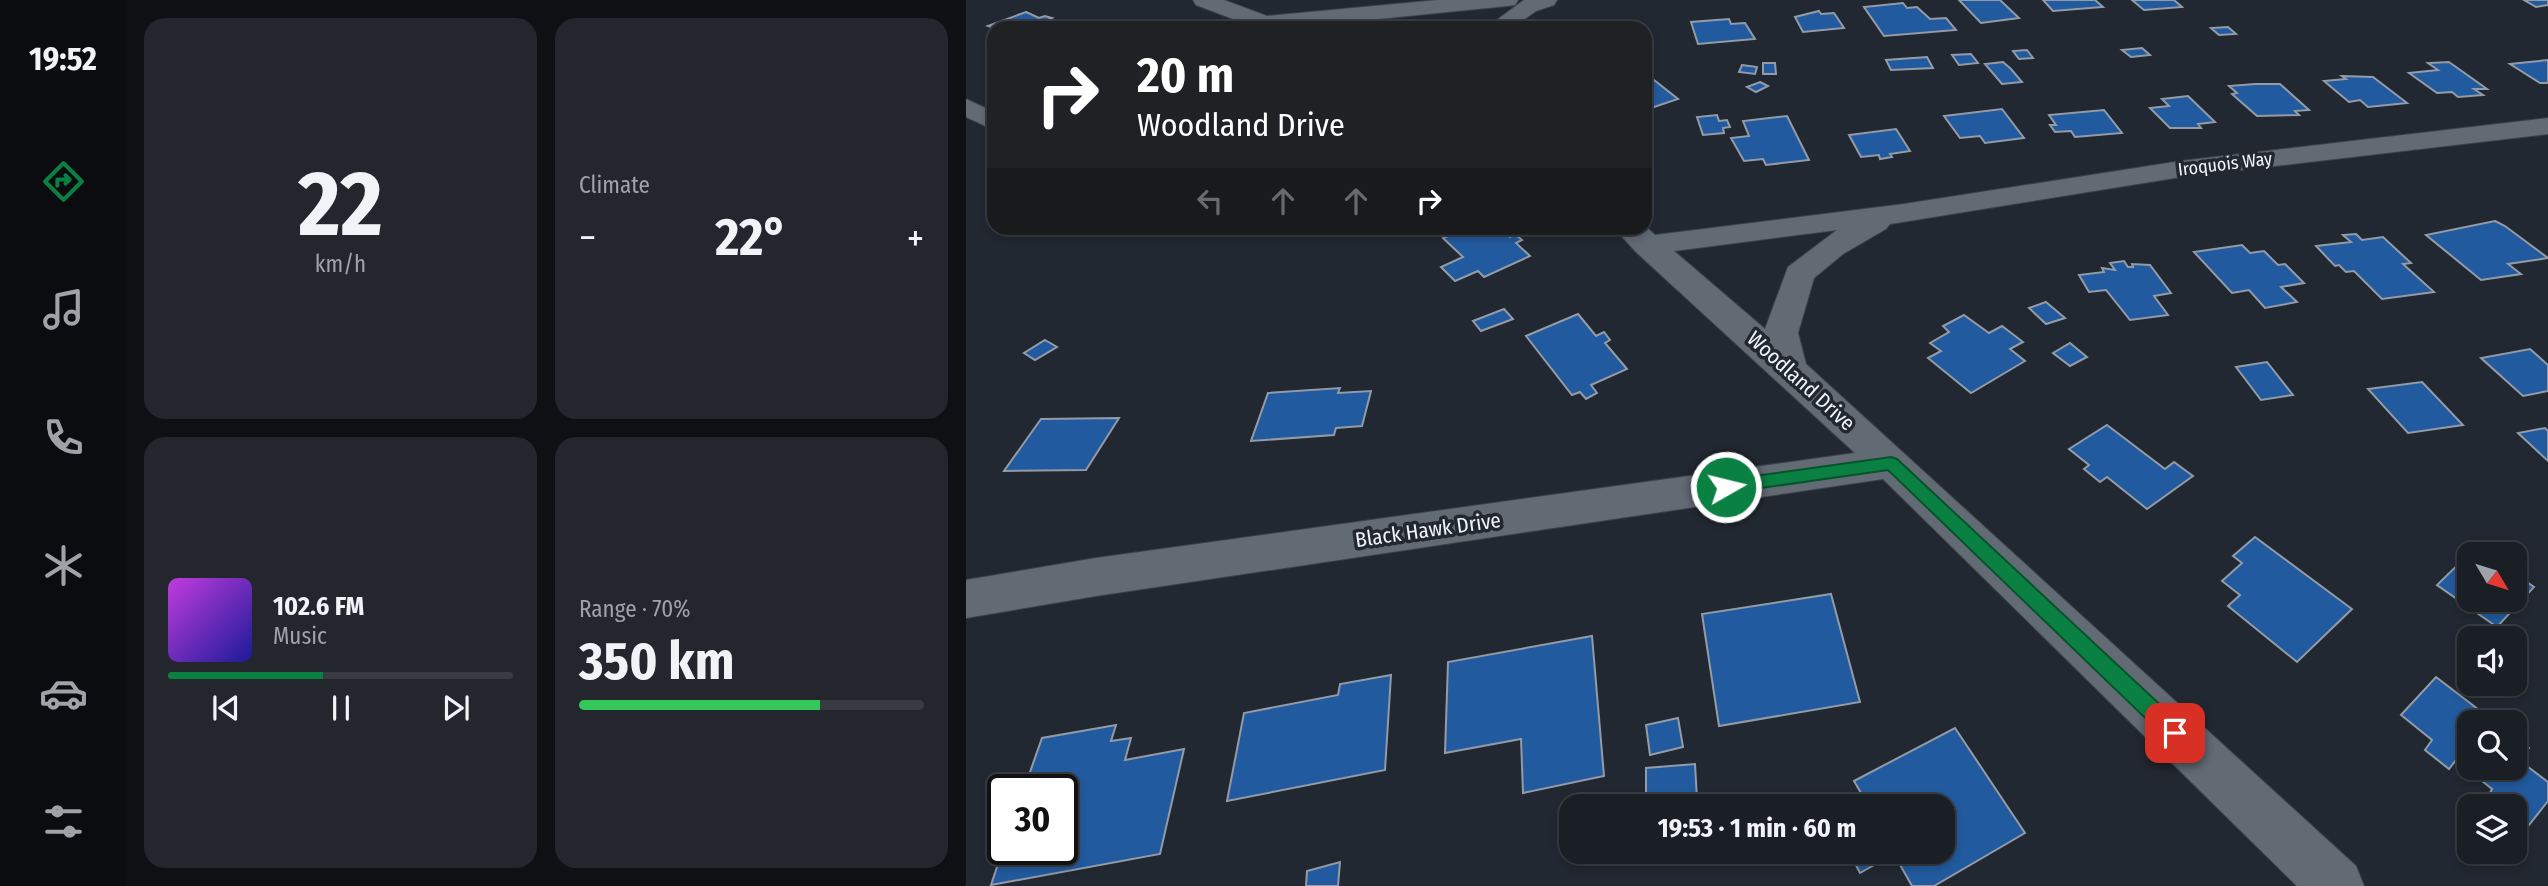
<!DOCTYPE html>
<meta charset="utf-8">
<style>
:root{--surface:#1a1e25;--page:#23272d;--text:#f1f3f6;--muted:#9fa2a7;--line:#383c42;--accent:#0b8043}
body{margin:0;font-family:"Fira Sans Condensed",sans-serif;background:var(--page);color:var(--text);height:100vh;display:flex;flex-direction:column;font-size:26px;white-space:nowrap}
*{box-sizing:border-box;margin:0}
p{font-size:23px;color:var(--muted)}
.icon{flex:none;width:38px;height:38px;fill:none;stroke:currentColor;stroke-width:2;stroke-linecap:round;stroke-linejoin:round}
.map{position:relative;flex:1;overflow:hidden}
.side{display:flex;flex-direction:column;gap:18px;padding:18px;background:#0e1014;width:840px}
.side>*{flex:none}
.top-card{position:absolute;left:21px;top:21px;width:665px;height:214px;border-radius:21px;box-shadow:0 4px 10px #0003,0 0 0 2px var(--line);background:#202124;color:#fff;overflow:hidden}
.needle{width:46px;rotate:128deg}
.fabs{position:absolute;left:1491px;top:542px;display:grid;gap:14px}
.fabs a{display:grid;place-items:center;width:70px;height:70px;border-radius:14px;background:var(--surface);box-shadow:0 4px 10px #0003,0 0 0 2px var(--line);font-size:35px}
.speed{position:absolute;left:21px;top:774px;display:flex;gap:14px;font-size:35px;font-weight:700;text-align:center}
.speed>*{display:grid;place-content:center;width:91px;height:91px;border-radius:50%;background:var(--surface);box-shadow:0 4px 10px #0003,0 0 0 2px var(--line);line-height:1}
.speed .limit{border:4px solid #111;border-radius:10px;background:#fff;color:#111}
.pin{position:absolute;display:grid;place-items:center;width:60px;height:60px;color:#fff;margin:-30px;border-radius:14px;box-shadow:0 4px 10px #0006}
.me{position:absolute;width:77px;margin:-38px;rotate:82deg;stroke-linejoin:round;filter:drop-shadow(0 0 5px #0008)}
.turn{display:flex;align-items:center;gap:24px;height:147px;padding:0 35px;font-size:32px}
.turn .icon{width:91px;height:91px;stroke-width:2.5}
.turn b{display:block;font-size:49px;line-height:60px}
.lanes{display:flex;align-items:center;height:66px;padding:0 35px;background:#0003;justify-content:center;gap:35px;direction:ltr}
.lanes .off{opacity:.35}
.big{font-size:52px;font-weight:700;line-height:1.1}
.side .card{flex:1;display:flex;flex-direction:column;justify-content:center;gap:10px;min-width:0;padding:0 24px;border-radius:21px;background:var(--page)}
.side .dial{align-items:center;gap:0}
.dial b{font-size:91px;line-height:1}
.song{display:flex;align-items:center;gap:21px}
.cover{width:84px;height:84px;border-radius:10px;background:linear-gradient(135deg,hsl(290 70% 55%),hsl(240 70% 35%))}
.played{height:7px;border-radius:4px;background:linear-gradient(90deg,var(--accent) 45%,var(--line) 45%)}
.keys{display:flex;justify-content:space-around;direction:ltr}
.heat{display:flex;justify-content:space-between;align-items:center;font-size:38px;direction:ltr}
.charge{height:10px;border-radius:5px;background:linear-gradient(90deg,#34c759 70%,var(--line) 0)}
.side .tiles{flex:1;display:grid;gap:18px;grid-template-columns:repeat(2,1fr)}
.trip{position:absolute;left:593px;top:794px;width:396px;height:70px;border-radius:21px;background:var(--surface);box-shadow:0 4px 10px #0003,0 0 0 2px var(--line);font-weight:700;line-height:70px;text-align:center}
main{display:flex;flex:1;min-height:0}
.tab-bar{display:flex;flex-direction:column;width:126px;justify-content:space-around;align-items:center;background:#0a0c0f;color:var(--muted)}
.tab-bar .icon{width:49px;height:49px}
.tab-bar .selected{color:var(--accent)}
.tab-bar b{font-size:32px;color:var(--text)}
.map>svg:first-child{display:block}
.building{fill:#215a9e;stroke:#939ba6;stroke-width:2}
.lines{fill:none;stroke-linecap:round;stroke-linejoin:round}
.minor-casing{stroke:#3d434a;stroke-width:2}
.minor{fill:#626a74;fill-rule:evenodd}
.route{fill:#0b8043;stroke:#07532c;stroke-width:2}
.labels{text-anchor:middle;stroke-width:7;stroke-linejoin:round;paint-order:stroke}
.far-street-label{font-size:18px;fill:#f0f5fa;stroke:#222831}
.street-label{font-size:21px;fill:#f0f5fa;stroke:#222831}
</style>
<main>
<nav class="tab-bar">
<b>19:52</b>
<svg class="icon selected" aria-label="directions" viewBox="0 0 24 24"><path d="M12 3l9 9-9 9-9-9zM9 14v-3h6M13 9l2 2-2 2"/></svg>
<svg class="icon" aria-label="music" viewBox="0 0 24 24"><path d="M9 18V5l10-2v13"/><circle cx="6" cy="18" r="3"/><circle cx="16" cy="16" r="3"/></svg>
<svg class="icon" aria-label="phone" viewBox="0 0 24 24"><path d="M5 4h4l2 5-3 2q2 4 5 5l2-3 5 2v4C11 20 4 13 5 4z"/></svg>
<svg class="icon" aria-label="climate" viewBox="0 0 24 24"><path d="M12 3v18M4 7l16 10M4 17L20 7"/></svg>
<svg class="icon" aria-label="car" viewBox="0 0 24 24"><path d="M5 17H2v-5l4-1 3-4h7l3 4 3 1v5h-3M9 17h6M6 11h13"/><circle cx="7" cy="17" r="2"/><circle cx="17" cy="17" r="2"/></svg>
<svg class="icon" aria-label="filters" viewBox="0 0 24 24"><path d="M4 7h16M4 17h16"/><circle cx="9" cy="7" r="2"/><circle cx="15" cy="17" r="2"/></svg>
</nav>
<section class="side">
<div class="tiles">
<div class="card dial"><b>22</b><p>km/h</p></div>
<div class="card"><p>Climate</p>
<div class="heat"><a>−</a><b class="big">22°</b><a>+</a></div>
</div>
<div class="card">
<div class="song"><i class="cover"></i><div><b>102.6 FM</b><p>Music</p></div></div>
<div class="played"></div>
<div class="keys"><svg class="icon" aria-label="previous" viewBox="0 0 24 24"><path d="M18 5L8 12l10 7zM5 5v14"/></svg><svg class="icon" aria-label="pause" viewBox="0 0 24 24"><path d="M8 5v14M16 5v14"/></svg><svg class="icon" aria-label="next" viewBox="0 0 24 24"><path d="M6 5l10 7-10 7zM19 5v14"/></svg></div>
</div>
<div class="card"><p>Range · 70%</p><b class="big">350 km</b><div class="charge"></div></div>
</div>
</section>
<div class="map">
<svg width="1582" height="886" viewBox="0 0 1582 886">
<rect width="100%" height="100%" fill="#222831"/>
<g class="building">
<path d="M 993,0 L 1034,0 L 1053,18 L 1015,23 Z"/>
<path d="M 1077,0 L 1129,0 L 1137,7 L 1087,11 Z"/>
<path d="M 1166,0 L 1208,0 L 1216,7 L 1178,10 Z"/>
<path d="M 1558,0 L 1582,0 L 1582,5 L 1570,7 Z"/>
<path d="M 937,3 L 941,8 L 951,7 L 964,19 L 980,18 L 990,30 L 918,36 L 898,7 Z"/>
<path d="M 853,11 L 855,14 L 868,13 L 878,28 L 837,32 L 829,17 Z"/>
<path d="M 60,12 L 73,18 L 79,16 L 86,18 L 80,21 L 92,26 L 28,28 L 22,26 Z"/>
<path d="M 763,19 L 765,24 L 779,23 L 789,39 L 732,44 L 725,22 Z"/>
<path d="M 1262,27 L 1270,34 L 1253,35 L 1245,28 Z"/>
<path d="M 1176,48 L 1184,55 L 1165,57 L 1156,50 Z"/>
<path d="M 1061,50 L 1067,58 L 1053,59 L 1047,51 Z"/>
<path d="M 1005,54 L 1012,63 L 993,65 L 986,55 Z"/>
<path d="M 961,57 L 967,68 L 925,70 L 920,60 Z"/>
<path d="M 1582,60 L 1582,83 L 1574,83 L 1544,64 Z"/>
<path d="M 1037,62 L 1045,69 L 1056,82 L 1036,84 L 1019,64 Z"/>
<path d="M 1483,62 L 1521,89 L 1508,89 L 1517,95 L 1492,97 L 1486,92 L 1471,93 L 1443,73 L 1472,70 L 1462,63 Z"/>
<path d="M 797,63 L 809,63 L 810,74 L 797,74 Z"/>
<path d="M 776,65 L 791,67 L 789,74 L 773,72 Z"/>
<path d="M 1376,76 L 1407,77 L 1441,103 L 1402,107 L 1394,100 L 1383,102 L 1358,81 L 1380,79 Z"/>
<path d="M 688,80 L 712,99 L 679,110 L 679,84 Z"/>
<path d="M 794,82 L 802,86 L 790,92 L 781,87 Z"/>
<path d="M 1289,84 L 1314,84 L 1343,110 L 1329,111 L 1333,115 L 1291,116 L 1266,94 L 1271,93 L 1263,86 Z"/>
<path d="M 1222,96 L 1249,122 L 1232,124 L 1235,128 L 1204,128 L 1184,108 L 1203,106 L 1196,99 Z"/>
<path d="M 1036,109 L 1058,138 L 1019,143 L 1014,136 L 994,138 L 978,116 Z"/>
<path d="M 1138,110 L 1156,133 L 1109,137 L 1105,131 L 1089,132 L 1084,125 L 1090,125 L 1083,115 Z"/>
<path d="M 751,115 L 753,121 L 761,120 L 764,127 L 757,128 L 758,133 L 737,135 L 731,117 Z"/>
<path d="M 821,116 L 843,160 L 800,165 L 797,159 L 778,161 L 765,138 L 783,136 L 777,121 Z"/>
<path d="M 930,129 L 944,151 L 924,154 L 926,157 L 914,159 L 913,155 L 895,157 L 883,135 Z"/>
<path d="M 1529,221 L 1539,226 L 1582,258 L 1542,264 L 1555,274 L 1515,280 L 1460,235 Z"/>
<path d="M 503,228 L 533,228 L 544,237 L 549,234 L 556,240 L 550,243 L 564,256 L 518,277 L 512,271 L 489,281 L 475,267 L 497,257 L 477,238 Z"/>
<path d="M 1390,234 L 1396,240 L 1417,237 L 1445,263 L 1437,264 L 1468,292 L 1416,299 L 1388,271 L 1380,272 L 1373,265 L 1369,266 L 1350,246 L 1385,242 L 1377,235 Z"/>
<path d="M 1276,245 L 1284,253 L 1298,251 L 1312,265 L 1319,264 L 1338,283 L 1315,287 L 1331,302 L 1299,308 L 1283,290 L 1266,293 L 1228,252 Z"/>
<path d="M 1158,261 L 1162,267 L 1167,267 L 1166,264 L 1184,265 L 1205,293 L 1188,296 L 1202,315 L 1164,320 L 1140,290 L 1123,292 L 1113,275 L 1138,272 L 1136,268 L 1149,270 L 1144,263 Z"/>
<path d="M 1080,302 L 1099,318 L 1080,324 L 1063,308 Z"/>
<path d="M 538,309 L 547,319 L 515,331 L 507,321 Z"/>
<path d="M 612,314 L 630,336 L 638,332 L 644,340 L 639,343 L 661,369 L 625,385 L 631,393 L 620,399 L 614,392 L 606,395 L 560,336 Z"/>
<path d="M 998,315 L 1023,333 L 1036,326 L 1057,342 L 1044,349 L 1059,361 L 1005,393 L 962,358 L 975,351 L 964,343 L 983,332 L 977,326 Z"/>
<path d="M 79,340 L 91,347 L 69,360 L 58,353 Z"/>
<path d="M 1104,343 L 1121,357 L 1104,366 L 1087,353 Z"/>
<path d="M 1564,349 L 1582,365 L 1582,391 L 1557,396 L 1515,358 Z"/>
<path d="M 1301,362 L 1327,395 L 1295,400 L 1270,367 Z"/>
<path d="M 1456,382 L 1497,425 L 1442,433 L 1402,389 Z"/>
<path d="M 374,388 L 372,393 L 405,391 L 396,426 L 370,428 L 368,435 L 285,441 L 302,393 Z"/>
<path d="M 153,418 L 120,470 L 38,471 L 75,419 Z"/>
<path d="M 1141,425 L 1199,469 L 1208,462 L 1227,476 L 1181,509 L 1141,477 L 1134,482 L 1118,469 L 1123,465 L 1103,449 Z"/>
<path d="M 1579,428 L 1582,431 L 1582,461 L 1552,433 Z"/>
<path d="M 1289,537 L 1386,609 L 1331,662 L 1262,606 L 1274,595 L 1256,581 L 1276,563 L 1267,556 Z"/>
<path d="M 1509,548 L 1519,555 L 1503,555 L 1503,600 L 1549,600 L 1549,574 L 1568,587 L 1531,627 L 1471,585 Z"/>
<path d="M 865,594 L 894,702 L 753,726 L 736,614 Z"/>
<path d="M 626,636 L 638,776 L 557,793 L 555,739 L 479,753 L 482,662 Z"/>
<path d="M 425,675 L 419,770 L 261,801 L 278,713 L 372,695 L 374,684 Z"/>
<path d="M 1470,677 L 1530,723 L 1503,723 L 1503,768 L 1549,768 L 1549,737 L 1563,748 L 1553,760 L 1582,782 L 1582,801 L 1563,825 L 1549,813 L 1549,807 L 1541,807 L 1524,793 L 1526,789 L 1490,760 L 1483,769 L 1459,750 L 1466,740 L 1435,715 Z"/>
<path d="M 712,718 L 717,747 L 684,755 L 680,725 Z"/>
<path d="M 150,725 L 145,741 L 165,738 L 159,760 L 218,749 L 194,854 L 25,885 L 37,849 L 96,849 L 96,789 L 58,789 L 76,738 Z"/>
<path d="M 989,728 L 1059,833 L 968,886 L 946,886 L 928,854 L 894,873 L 883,852 L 976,852 L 976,807 L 903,807 L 888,781 Z"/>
<path d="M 729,764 L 731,799 L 680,804 L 680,768 Z"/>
<path d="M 374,862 L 372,886 L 340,886 L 341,871 Z"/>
</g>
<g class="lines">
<defs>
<g id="minor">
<path d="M 227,0 L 258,0 L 301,16 L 472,0 L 552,0 L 549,5 L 541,6 L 323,28 L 291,28 L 230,5 Z"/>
<path d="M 558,0 L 591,0 L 588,5 L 570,11 L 546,28 L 520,28 Z"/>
<path d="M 0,99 L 28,112 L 28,130 L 0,117 Z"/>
<path d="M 1582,118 L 1582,134 L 1215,177 L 924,224 L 920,229 L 877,254 L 848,278 L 832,333 L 840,364 L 1390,866 L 1398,886 L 1331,886 L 917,479 L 130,596 L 0,618 L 0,580 L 130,558 L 889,453 L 670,252 L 648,228 L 679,226 L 689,235 L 938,204 L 1215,161 ZM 871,230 L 822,267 L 799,329 L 708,251 Z"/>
</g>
</defs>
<use href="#minor" class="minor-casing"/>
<use href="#minor" class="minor"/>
</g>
<path class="route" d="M 925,457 L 931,459 L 1217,726 L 1220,733 L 1217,740 L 1209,743 L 1202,740 L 922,470 L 760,493 L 755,491 L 752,487 L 755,482 L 760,480 Z"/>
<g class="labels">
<g class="far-street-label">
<text transform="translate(1259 164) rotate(-7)" y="6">Iroquois Way</text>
</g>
<g class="street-label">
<text transform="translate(835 381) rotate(42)" y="7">Woodland Drive</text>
<text transform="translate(462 530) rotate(-8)" y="7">Black Hawk Drive</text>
</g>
</g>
</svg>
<div class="fabs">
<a><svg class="needle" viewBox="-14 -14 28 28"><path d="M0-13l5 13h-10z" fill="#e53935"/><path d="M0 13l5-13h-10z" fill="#9fa2a7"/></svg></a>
<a><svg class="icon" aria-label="sound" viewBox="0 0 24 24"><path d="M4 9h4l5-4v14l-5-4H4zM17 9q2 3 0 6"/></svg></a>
<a><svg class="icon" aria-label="search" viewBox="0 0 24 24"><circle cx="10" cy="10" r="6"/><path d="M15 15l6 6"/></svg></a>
<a><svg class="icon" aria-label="layers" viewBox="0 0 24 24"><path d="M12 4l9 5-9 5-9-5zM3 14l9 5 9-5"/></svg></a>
</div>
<div class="speed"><div class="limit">30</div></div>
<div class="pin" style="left:1209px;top:733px;background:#d93025"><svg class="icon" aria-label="arrive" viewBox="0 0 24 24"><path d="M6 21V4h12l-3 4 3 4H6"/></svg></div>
<svg class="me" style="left:760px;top:487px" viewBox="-20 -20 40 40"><circle r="17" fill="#0b8043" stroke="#fff" stroke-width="3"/><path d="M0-11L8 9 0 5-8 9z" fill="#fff"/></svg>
<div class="trip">19:53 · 1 min · 60 m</div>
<div class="top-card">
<div class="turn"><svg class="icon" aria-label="right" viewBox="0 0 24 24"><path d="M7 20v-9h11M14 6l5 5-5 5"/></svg><div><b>20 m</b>Woodland Drive</div></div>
<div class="lanes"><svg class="icon off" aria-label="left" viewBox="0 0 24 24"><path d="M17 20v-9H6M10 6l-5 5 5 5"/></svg><svg class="icon off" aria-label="ahead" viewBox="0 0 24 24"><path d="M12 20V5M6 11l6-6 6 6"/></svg><svg class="icon off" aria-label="ahead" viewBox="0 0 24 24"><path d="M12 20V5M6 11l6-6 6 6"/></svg><svg class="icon" aria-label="right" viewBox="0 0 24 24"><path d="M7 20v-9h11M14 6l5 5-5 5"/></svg></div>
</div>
</div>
</main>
